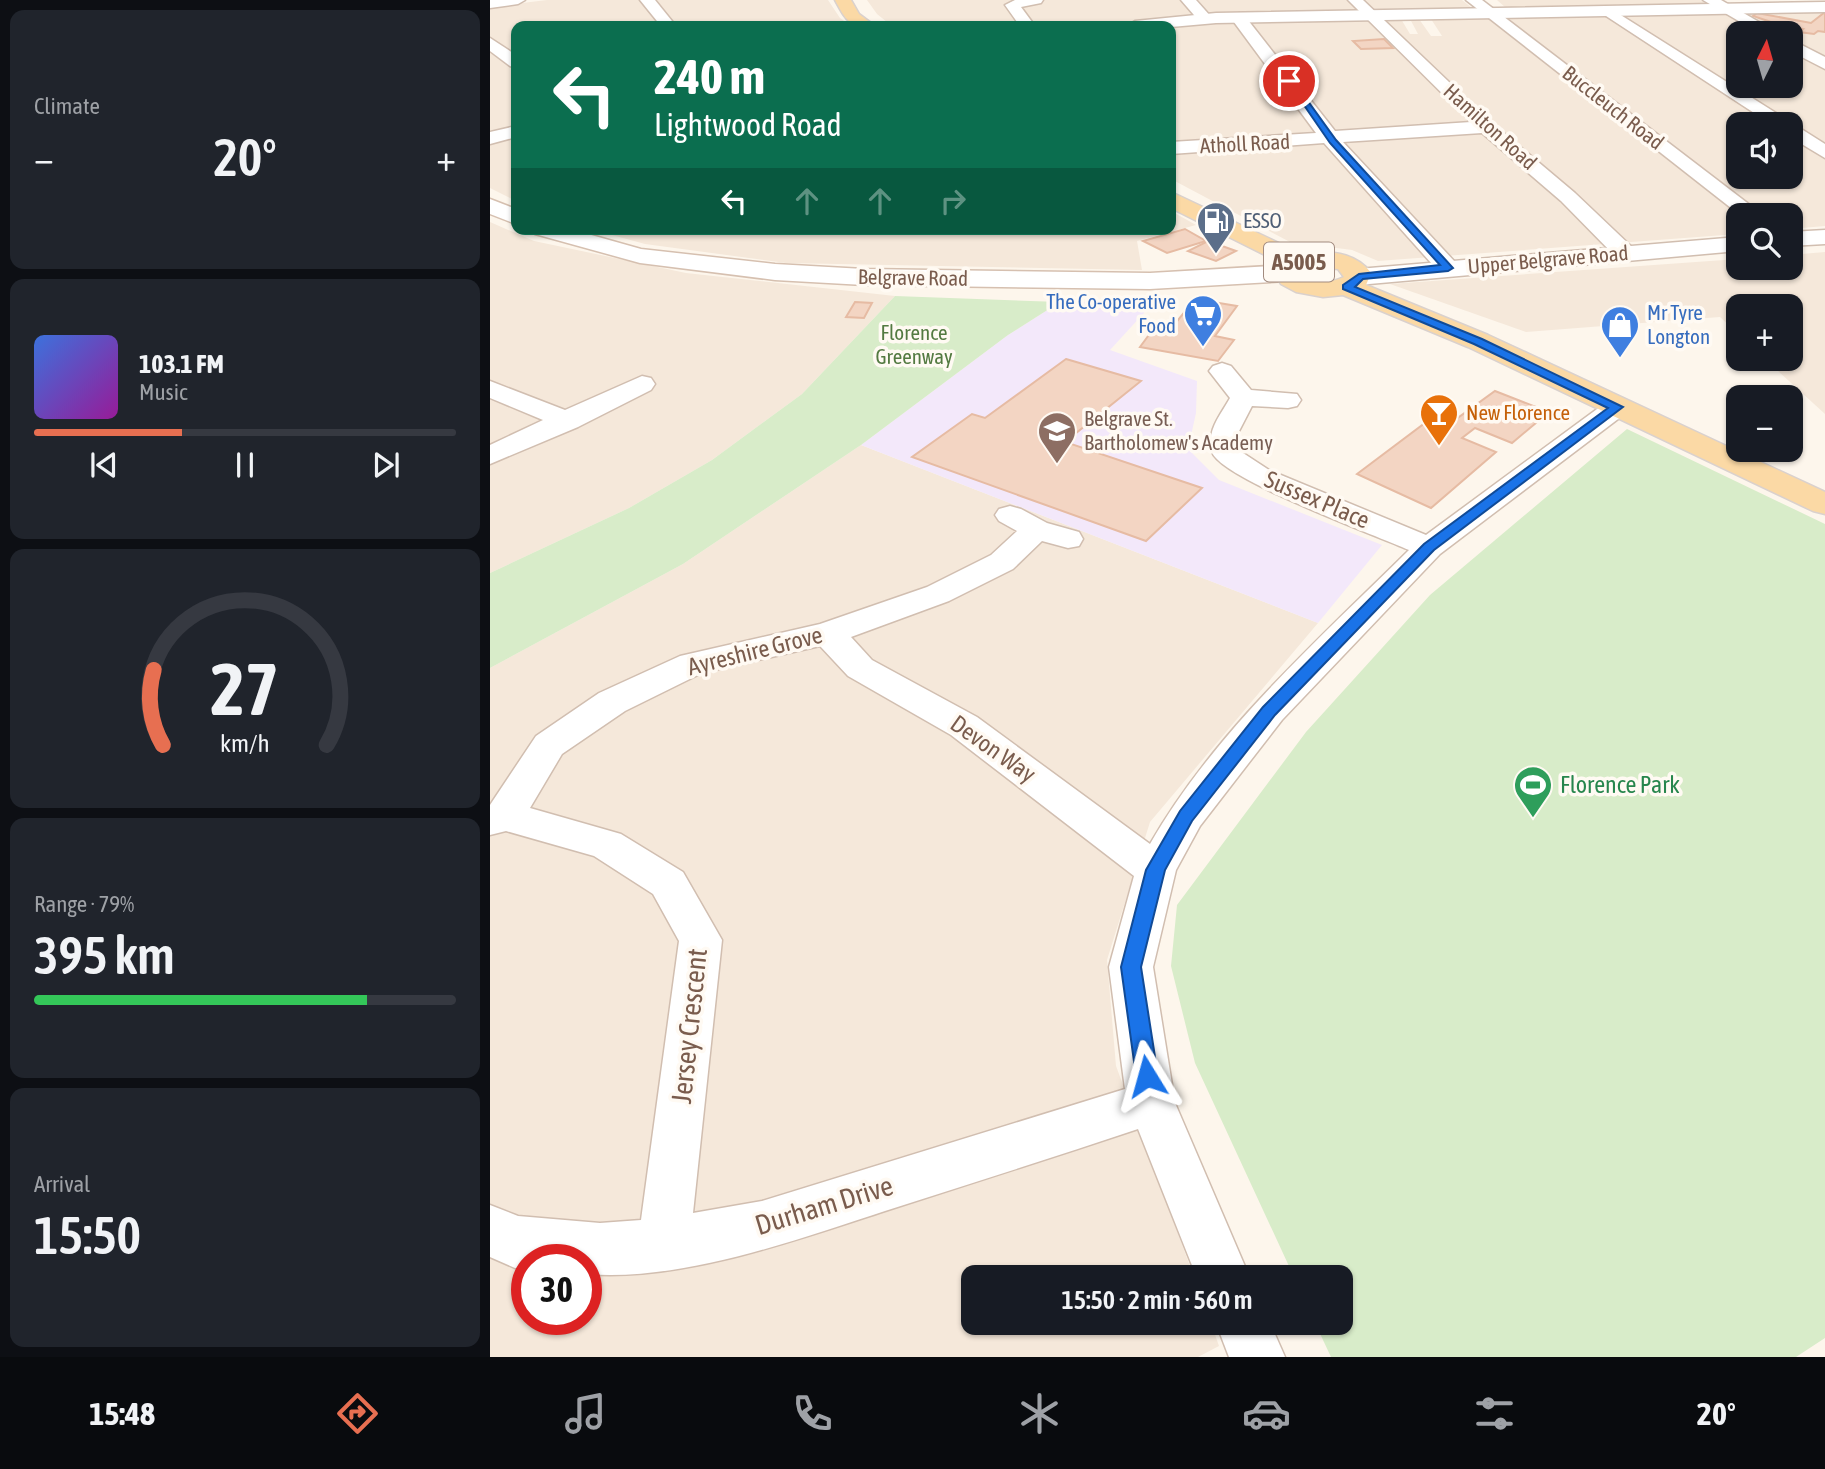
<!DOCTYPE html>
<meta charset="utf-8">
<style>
:root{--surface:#171b24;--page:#20242c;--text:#f1f3f6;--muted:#9ea1a6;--line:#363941;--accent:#e76f51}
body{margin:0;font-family:"Asap Condensed",sans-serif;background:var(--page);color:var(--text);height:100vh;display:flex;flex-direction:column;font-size:26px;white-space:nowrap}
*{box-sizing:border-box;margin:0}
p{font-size:23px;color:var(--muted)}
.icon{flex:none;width:38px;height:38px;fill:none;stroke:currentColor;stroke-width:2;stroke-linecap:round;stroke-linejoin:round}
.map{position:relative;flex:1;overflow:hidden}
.drawer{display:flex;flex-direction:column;gap:10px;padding:10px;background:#0d0f14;width:490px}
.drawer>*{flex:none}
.banner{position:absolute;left:21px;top:21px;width:665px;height:214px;border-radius:14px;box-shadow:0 2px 5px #0004;background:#0b6e4f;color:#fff;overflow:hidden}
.needle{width:46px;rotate:5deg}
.tools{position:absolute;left:1236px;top:21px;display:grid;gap:14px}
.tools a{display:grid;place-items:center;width:77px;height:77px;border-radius:14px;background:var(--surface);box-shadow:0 2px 5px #0004;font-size:35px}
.speed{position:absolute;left:21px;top:1244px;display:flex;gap:14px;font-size:35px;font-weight:700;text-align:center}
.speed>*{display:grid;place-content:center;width:91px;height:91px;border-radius:50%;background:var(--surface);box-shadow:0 2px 5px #0004;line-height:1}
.speed .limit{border:10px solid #d22;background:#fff;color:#111}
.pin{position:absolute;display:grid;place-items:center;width:60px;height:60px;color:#fff;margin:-30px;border:4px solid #fff;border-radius:50%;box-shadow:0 2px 7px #0007}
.me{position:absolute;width:77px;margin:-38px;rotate:352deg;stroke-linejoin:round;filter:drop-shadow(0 0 5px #0008)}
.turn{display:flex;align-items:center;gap:24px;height:147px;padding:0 28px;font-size:32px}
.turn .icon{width:91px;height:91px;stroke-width:2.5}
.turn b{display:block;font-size:49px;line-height:60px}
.lanes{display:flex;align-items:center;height:66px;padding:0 28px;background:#0003;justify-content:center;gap:35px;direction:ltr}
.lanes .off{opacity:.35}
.big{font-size:52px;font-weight:600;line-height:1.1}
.drawer .card{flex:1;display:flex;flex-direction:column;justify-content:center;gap:10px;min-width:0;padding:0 24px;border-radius:14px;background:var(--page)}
.drawer .dial{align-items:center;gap:0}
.dial svg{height:182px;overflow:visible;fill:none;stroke:var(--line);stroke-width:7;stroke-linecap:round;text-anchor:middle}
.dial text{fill:var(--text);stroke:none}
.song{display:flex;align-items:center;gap:21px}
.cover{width:84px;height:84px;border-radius:10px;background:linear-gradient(135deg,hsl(220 70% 55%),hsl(300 70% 35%))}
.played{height:7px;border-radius:4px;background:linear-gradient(90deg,var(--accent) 35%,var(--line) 35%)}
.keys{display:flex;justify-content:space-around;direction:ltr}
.heat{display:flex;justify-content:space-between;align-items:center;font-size:38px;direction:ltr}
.charge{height:10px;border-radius:5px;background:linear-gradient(90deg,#34c759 79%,var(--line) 0)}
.trip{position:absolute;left:471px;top:1265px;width:392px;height:70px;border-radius:14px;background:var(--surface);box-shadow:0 2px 5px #0004;font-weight:600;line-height:70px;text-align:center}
.menu{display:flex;height:112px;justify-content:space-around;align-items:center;background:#090b0e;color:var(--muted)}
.menu .icon{width:49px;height:49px}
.menu .active{color:var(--accent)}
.menu b{font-size:32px;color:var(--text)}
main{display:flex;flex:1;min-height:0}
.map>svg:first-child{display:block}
.residential{fill:#f5e8da;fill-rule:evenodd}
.education{fill:#f3e8fa}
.green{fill:#d8ecc9}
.building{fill:#f3d5c3;stroke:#e6bba3;stroke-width:2}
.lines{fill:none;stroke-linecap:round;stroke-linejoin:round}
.minor-casing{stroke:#d1beb0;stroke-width:3}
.tertiary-casing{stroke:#d1beb0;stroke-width:3}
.secondary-casing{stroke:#d6c0b0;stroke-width:3}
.primary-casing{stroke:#dad1cd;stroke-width:3}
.minor{fill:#fff;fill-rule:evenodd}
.tertiary{fill:#fff;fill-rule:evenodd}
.secondary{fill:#fff;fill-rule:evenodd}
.primary{fill:#fbd9a5;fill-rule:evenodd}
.route{fill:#1a73e8;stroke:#114b97;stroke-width:2}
.labels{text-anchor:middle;stroke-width:7;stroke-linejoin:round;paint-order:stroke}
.far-street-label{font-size:21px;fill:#7a5c4d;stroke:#fffaf3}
.far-service-label{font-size:21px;fill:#4e5e75;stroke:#fffaf3;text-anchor:start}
.far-shop-label{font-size:21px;fill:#366cbe;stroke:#fffaf3;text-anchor:end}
.far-park-label{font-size:21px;fill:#537a41;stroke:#fffaf3}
.far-food-label{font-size:21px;fill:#c56008;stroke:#fffaf3;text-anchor:start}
.far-education-label{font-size:21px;fill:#785e54;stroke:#fffaf3;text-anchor:start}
.shield{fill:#fffaf3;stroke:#a28b7f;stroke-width:2}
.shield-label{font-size:23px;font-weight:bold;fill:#7a5c4d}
.street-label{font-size:24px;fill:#7a5c4d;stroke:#fffaf3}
.leisure-label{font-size:24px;fill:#27864d;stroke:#fffaf3;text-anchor:start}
.near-street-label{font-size:28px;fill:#7a5c4d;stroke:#fffaf3}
</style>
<main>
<section class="drawer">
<div class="card"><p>Climate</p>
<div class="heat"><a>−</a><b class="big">20°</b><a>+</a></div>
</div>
<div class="card">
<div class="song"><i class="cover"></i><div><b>103.1 FM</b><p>Music</p></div></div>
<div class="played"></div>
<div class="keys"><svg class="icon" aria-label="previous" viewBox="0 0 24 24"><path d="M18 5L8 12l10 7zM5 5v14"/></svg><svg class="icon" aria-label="pause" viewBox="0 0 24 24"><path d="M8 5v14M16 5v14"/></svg><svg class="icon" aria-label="next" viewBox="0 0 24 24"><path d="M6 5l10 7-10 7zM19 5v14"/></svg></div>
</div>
<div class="card dial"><svg viewBox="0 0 100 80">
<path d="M14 69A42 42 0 1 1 86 69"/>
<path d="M14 69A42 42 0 0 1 10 36" stroke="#e76f51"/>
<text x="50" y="56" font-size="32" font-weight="700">27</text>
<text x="50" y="72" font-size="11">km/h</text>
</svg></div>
<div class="card"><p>Range · 79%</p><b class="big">395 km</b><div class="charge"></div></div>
<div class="card"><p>Arrival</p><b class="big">15:50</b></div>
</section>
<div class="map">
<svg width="1335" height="1357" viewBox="0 0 1335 1357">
<rect width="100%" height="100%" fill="#fdf6ec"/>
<g class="residential">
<path d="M 57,0 L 338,0 L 350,18 L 361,26 L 26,26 L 26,126 L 0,131 L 0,7 Z"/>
<path d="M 377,0 L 972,0 L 982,8 L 737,14 L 607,26 L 402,26 L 387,14 Z"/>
<path d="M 1007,0 L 1210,0 L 1217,4 L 1016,8 Z"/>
<path d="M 1335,11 L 1335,226 L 1300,229 L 1300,215 L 1248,215 L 1248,234 L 888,261 L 862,250 L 800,242 L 681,179 L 681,27 L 730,22 L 911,19 L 920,34 L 928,34 L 920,19 L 929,19 L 941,36 L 952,36 L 941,19 ZM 1248,33 L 1300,33 L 1300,86 L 1248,86 ZM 1248,124 L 1300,124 L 1300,177 L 1248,177 Z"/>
<path d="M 26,136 L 26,201 L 0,188 L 0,142 Z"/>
<path d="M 681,211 L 706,225 L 647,241 L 652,270 L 296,263 L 155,244 L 100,229 L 681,229 Z"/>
<path d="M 0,222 L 44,241 L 196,273 L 405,296 L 312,394 L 222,460 L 139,508 L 0,573 Z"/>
<path d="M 1335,252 L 1335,414 L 1275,359 L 1300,359 L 1300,306 L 1248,306 L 1248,334 L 1230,317 L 1036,332 L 900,284 L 1248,259 L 1248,268 L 1300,268 L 1300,255 Z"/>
<path d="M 371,445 L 828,623 L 660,822 L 617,960 L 626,1066 L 704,1277 L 483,1278 L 483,1323 L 721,1323 L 729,1346 L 708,1357 L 0,1357 L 0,668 L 193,564 ZM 37,1260 L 96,1260 L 96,1320 L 37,1320 Z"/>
</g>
<path class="education" d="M 570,302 L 664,302 L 620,350 L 707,381 L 706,413 L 698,449 L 729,480 L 892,545 L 828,623 L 371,445 L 518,335 Z"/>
<g class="green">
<path d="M 405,296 L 570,302 L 518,335 L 371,445 L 193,564 L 0,668 L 0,573 L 139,508 L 222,460 L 312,394 Z"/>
<path d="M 1137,429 L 1335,524 L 1335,1338 L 1306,1357 L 841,1357 L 825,1323 L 850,1323 L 850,1278 L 804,1277 L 705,1063 L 681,966 L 687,905 L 816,732 L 940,595 Z"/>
</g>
<g class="building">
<path d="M 1335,12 L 1335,32 L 1328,31 L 1324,34 L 1309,32 L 1313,29 L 1276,22 L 1278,21 L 1263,16 L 1267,13 L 1321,23 Z"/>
<path d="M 894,39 L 903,48 L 871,49 L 863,41 Z"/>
<path d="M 695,229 L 716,241 L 677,253 L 653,241 Z"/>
<path d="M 718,241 L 746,251 L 726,261 L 698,251 Z"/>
<path d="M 705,299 L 747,306 L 725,336 L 744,340 L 728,361 L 650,347 L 664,328 L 680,330 Z"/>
<path d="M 365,302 L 382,303 L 374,318 L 356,317 Z"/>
<path d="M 576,359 L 651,381 L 575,442 L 712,488 L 656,541 L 422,457 L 482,414 L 495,418 Z"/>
<path d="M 1005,391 L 1059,412 L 1022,443 L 985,428 L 972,438 L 1006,452 L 941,508 L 867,474 L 935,423 L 951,430 Z"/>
</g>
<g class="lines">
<defs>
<g id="minor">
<path d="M 0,0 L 35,0 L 28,4 L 0,8 Z"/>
<path d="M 150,0 L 165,0 L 186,26 L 171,26 Z"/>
<path d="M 525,0 L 553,0 L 551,3 L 531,7 L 545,26 L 530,26 L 515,5 Z"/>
<path d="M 691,0 L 706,0 L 723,19 L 720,22 L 710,22 Z"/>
<path d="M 858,0 L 873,0 L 1002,123 L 1085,193 L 1144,249 L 1147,254 L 1144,259 L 1128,259 L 1071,201 L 992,133 L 853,142 L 966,263 L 969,268 L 966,273 L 950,273 L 834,143 L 681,154 L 681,142 L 826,133 L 741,18 L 749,13 L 754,15 L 845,131 L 981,122 Z"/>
<path d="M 976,0 L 992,0 L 1273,215 L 1250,215 Z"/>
<path d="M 1213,0 L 1231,0 L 1288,33 L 1269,33 Z"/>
<path d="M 1118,7 L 1335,144 L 1335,158 L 1300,137 L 1300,124 L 1281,124 L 1113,14 L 1111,11 L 1113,8 Z"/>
<path d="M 0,38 L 26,55 L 26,68 L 20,66 L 0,51 Z"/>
<path d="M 1300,39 L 1335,57 L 1335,69 L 1300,51 Z"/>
<path d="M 26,126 L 26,137 L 0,144 L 0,132 Z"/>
<path d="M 732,363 L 741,366 L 761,390 L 807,394 L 811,400 L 807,406 L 798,408 L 762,406 L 747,435 L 750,451 L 779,470 L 936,535 L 1118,401 L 1127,399 L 1136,401 L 1140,407 L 1136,413 L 950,554 L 792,720 L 710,826 L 686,870 L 663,967 L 685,1103 L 760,1278 L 707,1278 L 648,1129 C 564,1157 480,1184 395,1211 C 306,1240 191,1282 96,1274 L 96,1260 L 37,1260 L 37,1269 L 25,1268 L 0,1257 L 0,1205 L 28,1216 L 110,1223 L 151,1220 L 189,941 L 163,894 L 104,856 L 16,831 L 0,835 L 0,805 L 46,736 L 109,693 L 190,656 L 330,624 L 437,587 L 501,555 L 527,531 L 509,521 L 505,515 L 509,509 L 520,506 L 531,509 L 557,523 L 589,532 L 593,539 L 589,546 L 578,548 L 552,541 L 523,569 L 459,601 L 361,637 L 382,660 L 487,717 L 660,844 C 725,731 827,641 919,550 C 887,536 730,478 722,452 C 716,431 730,416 740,398 L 719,371 L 723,366 ZM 330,646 L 358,676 L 461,735 L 644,876 L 619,967 L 635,1089 L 272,1201 L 203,1213 L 232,940 L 193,872 L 131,834 L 40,808 L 72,754 L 135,711 L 212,673 Z"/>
<path d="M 152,376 L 161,378 L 165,384 L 161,390 L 88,427 L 0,464 L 0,445 L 53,420 L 0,398 L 0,381 L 75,410 Z"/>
<path d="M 726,1323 L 780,1323 L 795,1357 L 739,1357 Z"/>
</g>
<g id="tertiary">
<path d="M 1335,2 L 1335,12 L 726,23 L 681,27 L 637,26 L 645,21 L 726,13 Z"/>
<path d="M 1335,230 L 1335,244 L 1300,246 L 1300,232 Z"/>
<path d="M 1248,237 L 1248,251 L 868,285 L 859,282 L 855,277 L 859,272 L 868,269 Z"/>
</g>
<g id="secondary">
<path d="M 0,199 L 26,209 L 26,224 L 0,214 Z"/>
<path d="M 41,229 L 80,229 L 151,249 L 285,264 L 374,269 L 660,273 L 797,265 L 806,268 L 810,273 L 806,278 L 797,281 L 660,289 L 374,285 L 285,280 L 150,263 L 45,234 Z"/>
</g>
<g id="primary">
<path d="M 345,0 L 361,0 L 369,14 L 385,26 C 359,27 357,22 345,0 Z"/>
<path d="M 681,192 L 814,255 C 835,248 867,253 881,273 L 876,285 L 998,335 L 1335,492 L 1335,514 L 1323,511 L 978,347 L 853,295 L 833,297 L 806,292 L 791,284 L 784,273 L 791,263 L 681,208 ZM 827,267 L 848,269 L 854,277 C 839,284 823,284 810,273 Z"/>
</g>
</defs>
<use href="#minor" class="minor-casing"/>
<use href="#tertiary" class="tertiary-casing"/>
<use href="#secondary" class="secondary-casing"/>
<use href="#primary" class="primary-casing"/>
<use href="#minor" class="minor"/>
<use href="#tertiary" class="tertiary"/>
<use href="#secondary" class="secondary"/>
<use href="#primary" class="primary"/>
</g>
<path class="route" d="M 796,79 L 802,79 L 846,140 L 963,268 L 958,271 L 873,279 L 865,287 L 992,339 L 1133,407 L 944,550 L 785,715 L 702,821 L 675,870 L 651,967 L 668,1076 L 665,1083 L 657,1086 L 650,1083 L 646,1076 L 631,967 L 656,870 L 690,811 L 773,707 L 934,544 L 1118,408 L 984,344 L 853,289 L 853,285 L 869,274 L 950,265 L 840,143 Z"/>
<defs>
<symbol id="fuel-pin" viewBox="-11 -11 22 30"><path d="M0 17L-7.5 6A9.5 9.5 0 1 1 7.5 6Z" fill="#5c6f8a" stroke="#fffaf3"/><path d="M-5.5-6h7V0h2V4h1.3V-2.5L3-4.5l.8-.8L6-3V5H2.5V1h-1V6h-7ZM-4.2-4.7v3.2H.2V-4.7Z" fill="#fff"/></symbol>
<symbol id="supermarket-pin" viewBox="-11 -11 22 30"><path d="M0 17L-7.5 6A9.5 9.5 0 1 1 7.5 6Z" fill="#3f7fe0" stroke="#fffaf3"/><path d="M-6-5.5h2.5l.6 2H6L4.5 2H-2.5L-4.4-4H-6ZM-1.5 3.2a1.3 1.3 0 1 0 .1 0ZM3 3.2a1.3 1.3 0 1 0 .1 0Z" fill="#fff"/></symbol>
<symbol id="shop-pin" viewBox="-11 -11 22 30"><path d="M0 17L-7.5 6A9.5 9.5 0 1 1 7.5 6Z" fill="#3f7fe0" stroke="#fffaf3"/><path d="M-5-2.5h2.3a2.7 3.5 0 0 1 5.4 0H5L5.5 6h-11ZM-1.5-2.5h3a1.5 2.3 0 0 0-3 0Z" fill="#fff"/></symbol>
<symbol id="bar-pin" viewBox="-11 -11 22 30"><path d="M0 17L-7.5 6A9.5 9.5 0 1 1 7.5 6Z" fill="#e8710a" stroke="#fffaf3"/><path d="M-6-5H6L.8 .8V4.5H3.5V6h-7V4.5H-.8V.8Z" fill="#fff"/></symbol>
<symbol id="school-pin" viewBox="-11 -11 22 30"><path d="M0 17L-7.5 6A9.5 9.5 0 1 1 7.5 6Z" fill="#8d6e63" stroke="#fffaf3"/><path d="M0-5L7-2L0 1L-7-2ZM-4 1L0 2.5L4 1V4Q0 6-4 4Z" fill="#fff"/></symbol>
<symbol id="stadium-pin" viewBox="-11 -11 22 30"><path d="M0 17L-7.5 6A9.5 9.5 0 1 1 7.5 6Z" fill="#2e9e5b" stroke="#fffaf3"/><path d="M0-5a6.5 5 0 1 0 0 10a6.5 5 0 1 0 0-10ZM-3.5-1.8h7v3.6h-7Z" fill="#fff"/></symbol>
</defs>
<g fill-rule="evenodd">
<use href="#fuel-pin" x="704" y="199" width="44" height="60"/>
<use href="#supermarket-pin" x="691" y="292" width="44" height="60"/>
<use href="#shop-pin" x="1108" y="303" width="44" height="60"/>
<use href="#bar-pin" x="927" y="391" width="44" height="60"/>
<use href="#school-pin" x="545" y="409" width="44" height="60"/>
<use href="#stadium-pin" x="1021" y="763" width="44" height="60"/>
</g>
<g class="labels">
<g class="far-street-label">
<text transform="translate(1123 108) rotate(38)" y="7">Buccleuch Road</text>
<text transform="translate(1000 127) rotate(42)" y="7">Hamilton Road</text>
<text transform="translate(755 144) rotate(-3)" y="7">Atholl Road</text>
<text transform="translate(1058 260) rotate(-5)" y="7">Upper Belgrave Road</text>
<text transform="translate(423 278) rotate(1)" y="7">Belgrave Road</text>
</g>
<g class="far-service-label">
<text x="753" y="228">ESSO</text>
</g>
<g class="far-shop-label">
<text x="686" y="309">The Co-operative<tspan x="686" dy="24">Food</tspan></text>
<text x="1157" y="320" text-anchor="start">Mr Tyre<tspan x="1157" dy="24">Longton</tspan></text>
</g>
<g class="far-park-label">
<text x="424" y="340">Florence<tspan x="424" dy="24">Greenway</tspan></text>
</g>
<g class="far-food-label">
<text x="976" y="420">New Florence</text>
</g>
<g class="far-education-label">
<text x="594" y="426">Belgrave St.<tspan x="594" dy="24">Bartholomew's Academy</tspan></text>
</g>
<rect class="shield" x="774" y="242.5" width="70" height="39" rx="5"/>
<g class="shield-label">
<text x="809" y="270">A5005</text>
</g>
<g class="street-label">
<text transform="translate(827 500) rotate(23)" y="8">Sussex Place</text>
<text transform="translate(265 651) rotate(-14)" y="8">Ayreshire Grove</text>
<text transform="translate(503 749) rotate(35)" y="8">Devon Way</text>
</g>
<g class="leisure-label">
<text x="1070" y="793">Florence Park</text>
</g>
<g class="near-street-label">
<text transform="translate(199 1026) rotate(-84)" y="10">Jersey Crescent</text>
<text transform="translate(334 1205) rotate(-17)" y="10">Durham Drive</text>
</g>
</g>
</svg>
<div class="tools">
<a><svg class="needle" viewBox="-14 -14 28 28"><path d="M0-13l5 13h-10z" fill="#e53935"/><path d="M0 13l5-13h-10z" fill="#9ea1a6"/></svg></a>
<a><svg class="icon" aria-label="sound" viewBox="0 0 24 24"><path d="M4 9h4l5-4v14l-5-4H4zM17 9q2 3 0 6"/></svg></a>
<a><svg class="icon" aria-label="search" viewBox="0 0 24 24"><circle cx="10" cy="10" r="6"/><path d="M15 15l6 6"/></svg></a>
<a>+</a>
<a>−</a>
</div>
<div class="speed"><div class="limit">30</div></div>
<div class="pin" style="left:799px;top:81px;background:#d93025"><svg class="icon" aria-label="arrive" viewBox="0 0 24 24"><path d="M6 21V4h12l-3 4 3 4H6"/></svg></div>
<svg class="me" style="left:657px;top:1076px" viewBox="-20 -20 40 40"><path d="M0-17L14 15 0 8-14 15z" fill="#1a73e8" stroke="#fff" stroke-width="4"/></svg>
<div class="trip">15:50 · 2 min · 560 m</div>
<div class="banner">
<div class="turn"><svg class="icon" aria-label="left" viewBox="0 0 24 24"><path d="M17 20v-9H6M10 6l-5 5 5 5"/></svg><div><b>240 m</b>Lightwood Road</div></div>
<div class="lanes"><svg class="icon" aria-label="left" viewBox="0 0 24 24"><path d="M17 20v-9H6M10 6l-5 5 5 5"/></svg><svg class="icon off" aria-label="ahead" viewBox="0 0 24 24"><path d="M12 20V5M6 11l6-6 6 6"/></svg><svg class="icon off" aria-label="ahead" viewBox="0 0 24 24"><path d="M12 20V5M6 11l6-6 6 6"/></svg><svg class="icon off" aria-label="right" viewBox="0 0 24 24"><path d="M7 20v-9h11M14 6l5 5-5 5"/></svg></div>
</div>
</div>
</main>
<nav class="menu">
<b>15:48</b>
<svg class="icon active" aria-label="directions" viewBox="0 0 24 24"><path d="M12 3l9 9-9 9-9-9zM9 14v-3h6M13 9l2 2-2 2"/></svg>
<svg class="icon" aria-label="music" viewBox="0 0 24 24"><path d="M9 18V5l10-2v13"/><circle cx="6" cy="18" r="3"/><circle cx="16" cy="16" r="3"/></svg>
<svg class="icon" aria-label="phone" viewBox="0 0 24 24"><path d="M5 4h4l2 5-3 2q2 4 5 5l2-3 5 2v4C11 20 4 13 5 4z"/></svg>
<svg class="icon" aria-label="climate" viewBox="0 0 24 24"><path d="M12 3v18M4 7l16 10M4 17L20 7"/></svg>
<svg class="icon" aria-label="car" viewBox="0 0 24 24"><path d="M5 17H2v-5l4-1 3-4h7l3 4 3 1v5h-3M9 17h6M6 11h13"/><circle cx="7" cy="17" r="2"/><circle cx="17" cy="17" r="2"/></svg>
<svg class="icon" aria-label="filters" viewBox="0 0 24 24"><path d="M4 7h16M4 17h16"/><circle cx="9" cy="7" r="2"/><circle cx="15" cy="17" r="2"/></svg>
<b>20°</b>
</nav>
